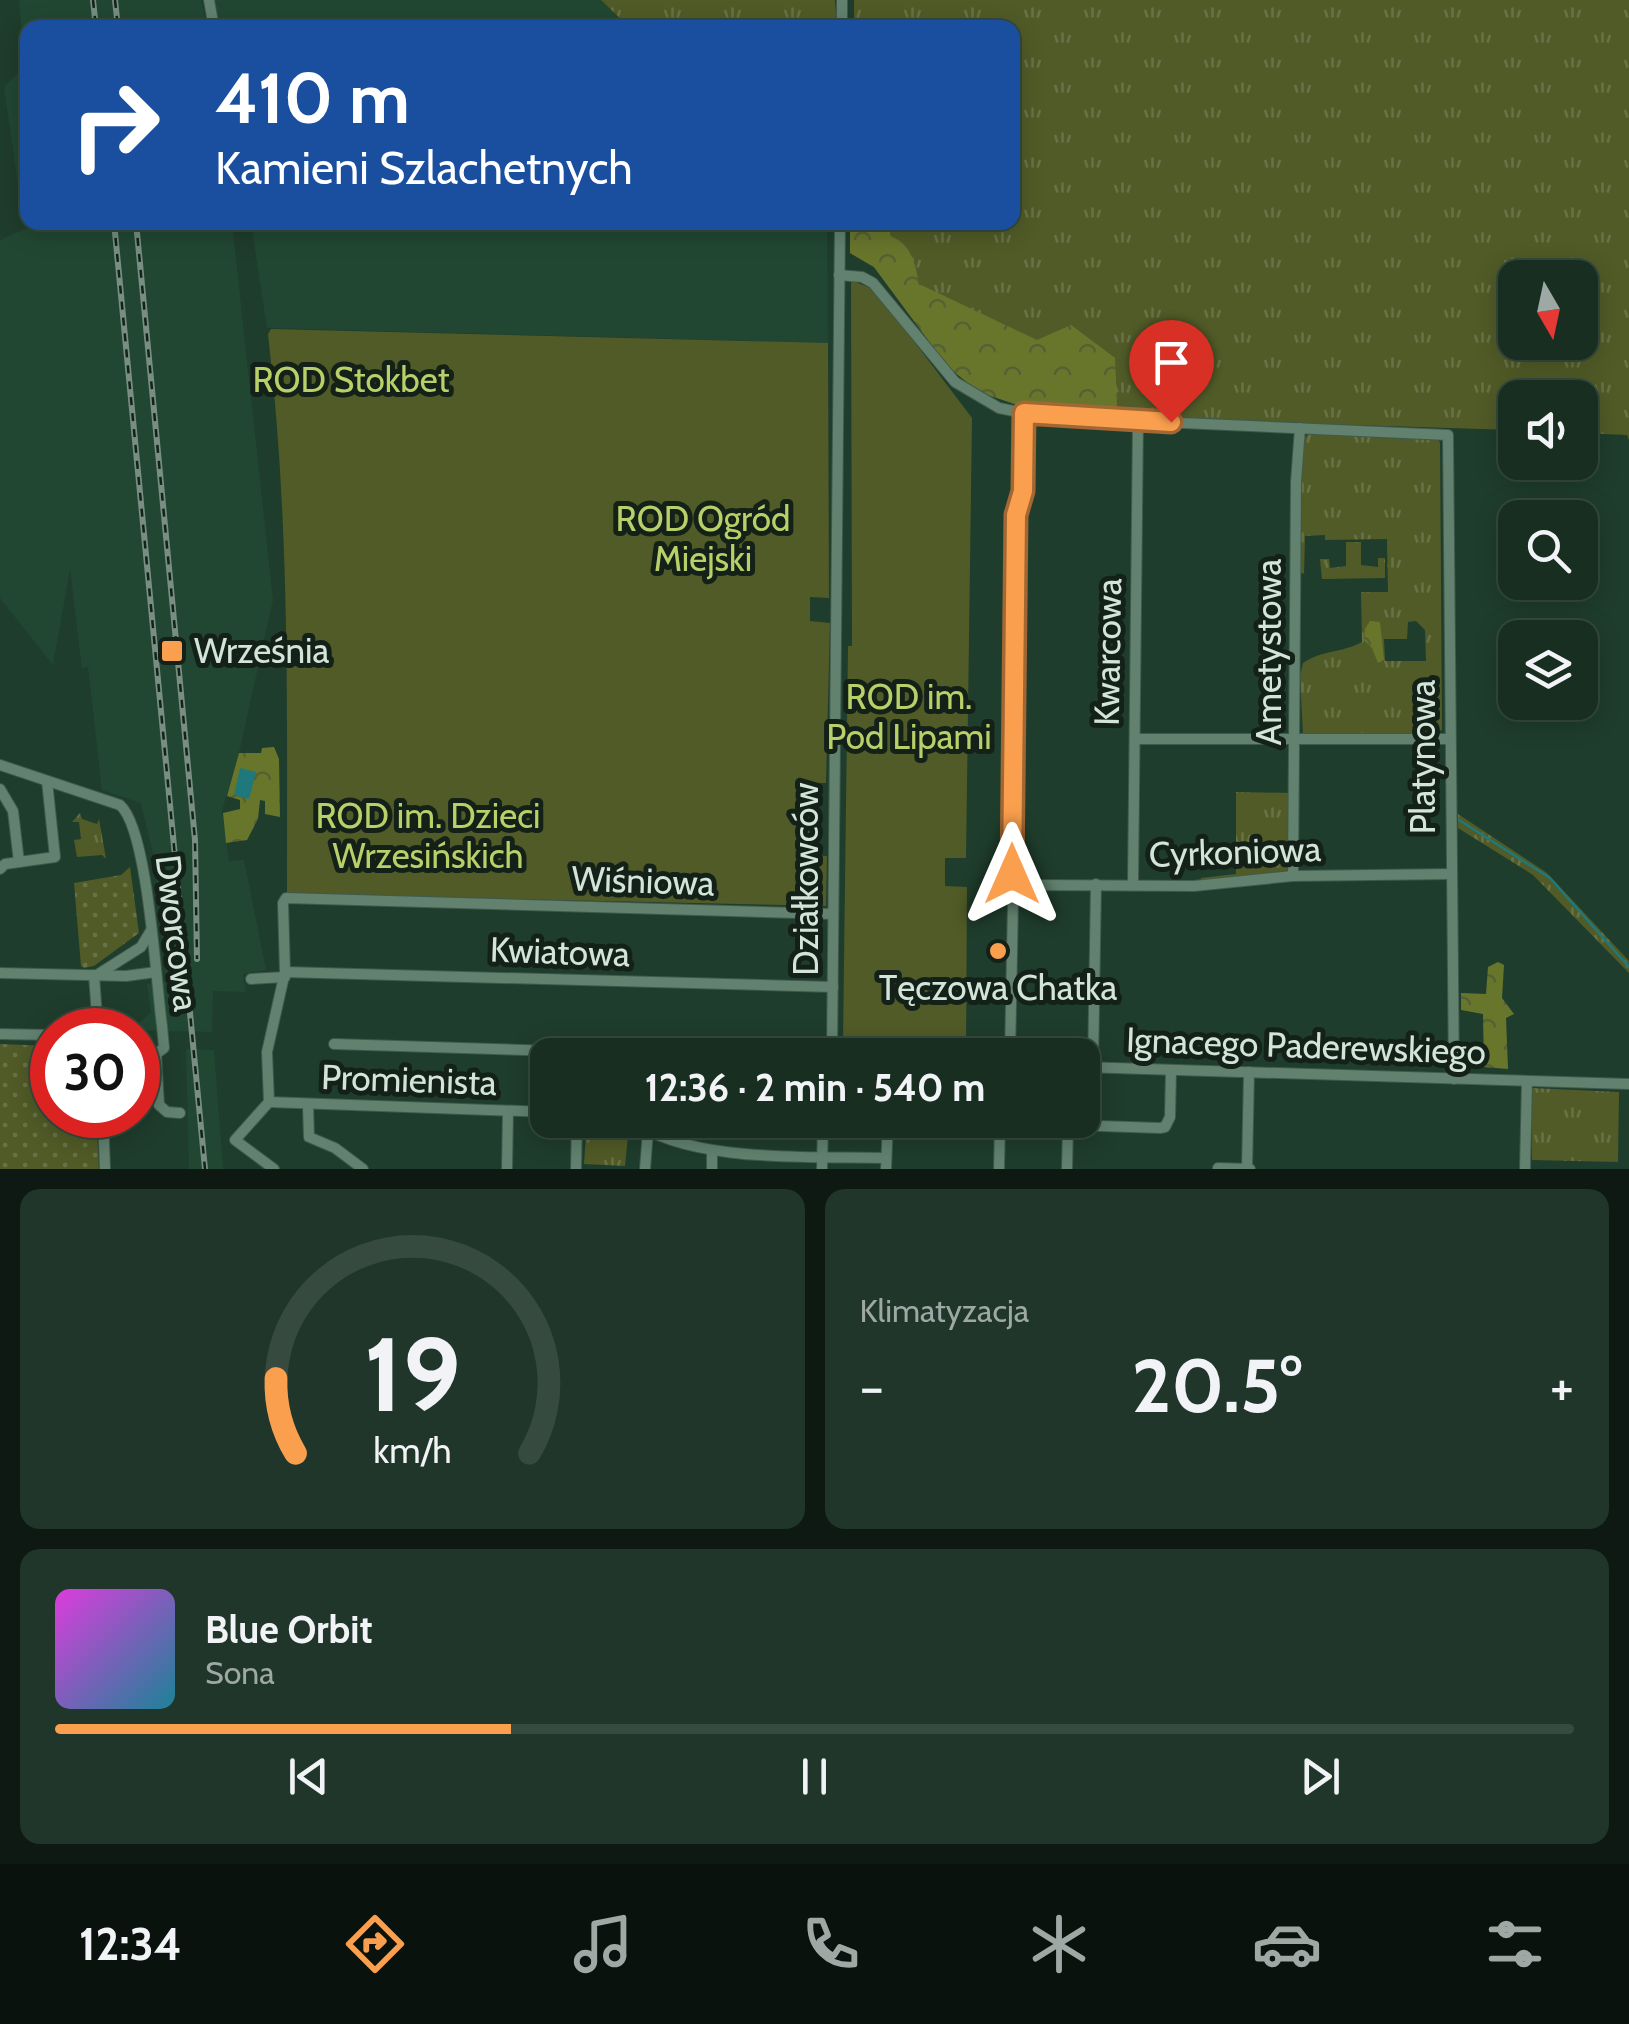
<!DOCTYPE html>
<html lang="pl">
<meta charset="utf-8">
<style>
:root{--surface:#172e21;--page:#20362a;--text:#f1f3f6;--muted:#9ea8a5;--line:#364a3f;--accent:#fa9f4e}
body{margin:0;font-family:Cabin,sans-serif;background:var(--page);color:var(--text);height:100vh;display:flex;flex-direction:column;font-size:38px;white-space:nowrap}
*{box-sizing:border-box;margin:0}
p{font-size:32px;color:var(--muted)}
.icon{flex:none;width:55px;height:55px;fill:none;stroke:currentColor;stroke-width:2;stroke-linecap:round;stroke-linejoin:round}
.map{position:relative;height:1169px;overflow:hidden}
.panel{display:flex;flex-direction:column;gap:20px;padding:20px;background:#0d1912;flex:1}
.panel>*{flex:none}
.top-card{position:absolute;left:20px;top:20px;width:1000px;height:210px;border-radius:20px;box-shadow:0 5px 25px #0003,0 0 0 2px var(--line);background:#1a4fa0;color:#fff;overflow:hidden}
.needle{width:65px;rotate:171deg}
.fabs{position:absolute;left:1498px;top:260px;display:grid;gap:20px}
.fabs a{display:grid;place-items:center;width:100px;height:100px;border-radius:20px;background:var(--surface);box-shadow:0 5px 25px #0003,0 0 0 2px var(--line);font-size:50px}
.speed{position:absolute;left:30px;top:1008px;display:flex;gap:20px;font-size:50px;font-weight:700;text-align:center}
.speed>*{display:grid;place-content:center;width:130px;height:130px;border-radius:50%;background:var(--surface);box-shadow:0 5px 25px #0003,0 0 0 2px var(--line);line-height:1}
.speed .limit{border:15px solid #d22;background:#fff;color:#111}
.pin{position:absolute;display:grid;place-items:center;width:85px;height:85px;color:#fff;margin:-102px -42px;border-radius:50% 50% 50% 0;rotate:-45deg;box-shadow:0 0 10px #0007}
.pin .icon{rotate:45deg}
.me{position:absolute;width:110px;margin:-55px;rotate:0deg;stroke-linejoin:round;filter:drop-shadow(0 0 8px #0008)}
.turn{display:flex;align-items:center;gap:35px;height:210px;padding:0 30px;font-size:45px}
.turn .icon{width:130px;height:130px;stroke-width:2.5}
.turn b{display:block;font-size:70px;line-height:85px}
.big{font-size:75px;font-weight:800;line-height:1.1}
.panel .tile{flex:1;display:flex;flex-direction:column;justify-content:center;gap:15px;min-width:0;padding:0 35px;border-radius:20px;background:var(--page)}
.panel .dial{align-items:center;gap:0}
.dial svg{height:260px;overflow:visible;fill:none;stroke:var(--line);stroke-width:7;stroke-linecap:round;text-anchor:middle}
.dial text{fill:var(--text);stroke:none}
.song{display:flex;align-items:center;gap:30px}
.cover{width:120px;height:120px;border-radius:15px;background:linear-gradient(135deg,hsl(300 70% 55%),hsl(190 70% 35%))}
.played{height:10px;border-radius:5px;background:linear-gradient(90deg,var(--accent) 30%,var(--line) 30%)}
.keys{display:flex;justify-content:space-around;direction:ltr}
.heat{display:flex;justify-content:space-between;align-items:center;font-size:55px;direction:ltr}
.panel .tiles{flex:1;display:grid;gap:20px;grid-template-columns:1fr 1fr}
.tile:last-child{grid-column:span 2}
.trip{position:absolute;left:530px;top:1038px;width:570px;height:100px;border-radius:20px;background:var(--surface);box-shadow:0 5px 25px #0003,0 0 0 2px var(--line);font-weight:800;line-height:100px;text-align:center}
.dock{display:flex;height:160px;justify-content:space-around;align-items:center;background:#09120d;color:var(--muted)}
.dock .icon{width:70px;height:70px}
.dock .active{color:var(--accent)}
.dock b{font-size:45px;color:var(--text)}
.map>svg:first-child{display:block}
.built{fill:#214732}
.grass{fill:url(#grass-tufts);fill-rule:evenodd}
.forest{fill:url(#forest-crowns)}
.park{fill:url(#park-dots)}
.garden{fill:#515b27}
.water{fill:#1f787b}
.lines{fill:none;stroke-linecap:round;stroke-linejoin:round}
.stream{stroke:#1f787b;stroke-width:2.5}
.minor-casing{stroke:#3f5a4c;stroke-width:12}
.minor{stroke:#62826f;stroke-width:10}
.rail-casing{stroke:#778e80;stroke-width:6}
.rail{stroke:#142119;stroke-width:2.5;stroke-dasharray:8;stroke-linecap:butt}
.route-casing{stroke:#a26733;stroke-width:25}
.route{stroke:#fa9f4e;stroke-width:18}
.poi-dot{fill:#fa9f4e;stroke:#142119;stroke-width:4}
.labels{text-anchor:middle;stroke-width:10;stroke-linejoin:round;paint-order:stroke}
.park-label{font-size:35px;fill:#b9cf68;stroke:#142119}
.poi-label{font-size:35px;fill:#d3e4d9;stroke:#142119;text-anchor:start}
.street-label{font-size:35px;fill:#d3e4d9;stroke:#142119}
</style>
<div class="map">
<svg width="1629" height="1169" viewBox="0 0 1629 1169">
<defs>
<pattern id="grass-tufts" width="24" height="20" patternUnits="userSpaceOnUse" patternTransform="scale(2.5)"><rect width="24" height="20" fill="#515b27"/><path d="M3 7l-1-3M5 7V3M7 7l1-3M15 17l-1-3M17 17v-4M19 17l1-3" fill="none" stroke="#697246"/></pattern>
<pattern id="forest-crowns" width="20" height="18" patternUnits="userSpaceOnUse" patternTransform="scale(2.5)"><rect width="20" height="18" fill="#68762c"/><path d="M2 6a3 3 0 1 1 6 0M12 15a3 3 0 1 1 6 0" fill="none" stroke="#566035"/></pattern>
<pattern id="park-dots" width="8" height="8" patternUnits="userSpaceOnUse" patternTransform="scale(2.5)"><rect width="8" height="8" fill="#515b27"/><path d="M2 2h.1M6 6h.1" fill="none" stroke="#697246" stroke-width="1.8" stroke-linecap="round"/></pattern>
</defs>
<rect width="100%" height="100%" fill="#1f3d2c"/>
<g class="built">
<path d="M 19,0 L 201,0 L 208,27 L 28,28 L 27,52 L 22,33 Z"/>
<path d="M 213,0 L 611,0 L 637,27 L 219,27 Z"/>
<path d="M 27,64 L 27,207 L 18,184 L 4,87 Z"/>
<path d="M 33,223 L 232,223 L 273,600 L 239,753 L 222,811 L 229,861 L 244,860 L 266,970 L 243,974 L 246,992 L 213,991 L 212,1032 L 130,1030 L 129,1026 L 137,1025 L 151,1012 L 147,984 L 166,982 L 155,862 L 141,803 L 102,790 L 88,667 L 82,668 L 70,569 L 53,665 L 0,598 L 0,240 L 34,225 Z"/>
<path d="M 251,223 L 818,223 L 827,231 L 828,343 L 267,328 Z"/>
<path d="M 186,1049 L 214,1050 L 223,1169 L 189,1169 Z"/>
</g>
<g class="grass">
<path d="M 601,0 L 835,0 L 837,27 L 629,27 Z"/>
<path d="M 854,0 L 1629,0 L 1629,440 L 1627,435 L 1580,433 L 1580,398 L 1515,398 L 1515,430 L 1160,419 L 1029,409 L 948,367 L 874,267 L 850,253 L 850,223 L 1012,222 L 1012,28 L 854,27 ZM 1515,278 L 1580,278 L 1580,342 L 1515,342 Z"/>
<path d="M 1309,434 L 1438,439 L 1440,443 L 1442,730 L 1430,734 L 1303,734 L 1300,676 L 1303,663 C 1322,650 1342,653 1362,642 L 1361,592 L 1388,592 L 1387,539 L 1325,540 L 1325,535 L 1305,536 L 1304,574 L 1300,572 L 1297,484 L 1302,440 ZM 1416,621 L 1425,630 L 1426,661 L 1385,661 L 1384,639 L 1407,639 L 1408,622 Z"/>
<path d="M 1346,542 L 1361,542 L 1361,565 L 1378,567 L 1378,558 L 1385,558 L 1385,578 L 1322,579 L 1320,559 L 1329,559 L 1330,568 L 1346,566 Z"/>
<path d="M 1236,792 L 1292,793 L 1288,870 L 1285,873 L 1201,882 L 1201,878 L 1236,874 Z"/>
<path d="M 80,813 L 82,819 L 97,824 L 99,819 L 106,859 L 102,855 L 77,857 L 74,840 L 81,839 L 79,822 L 72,822 Z"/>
<path d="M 1458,814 L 1547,873 L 1629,961 L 1629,973 L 1533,875 L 1458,828 Z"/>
<path d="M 1532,1088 L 1619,1092 L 1618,1162 L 1532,1160 Z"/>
<path d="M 587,1120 L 618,1120 L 629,1125 L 625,1166 L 584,1164 Z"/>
</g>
<g class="forest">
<path d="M 850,223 L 890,223 L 890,236 C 912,244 915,264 919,284 L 1037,340 L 1071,325 L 1115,358 L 1117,405 L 1112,415 L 1029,409 L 979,392 L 948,367 L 874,267 L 850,253 Z"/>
<path d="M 1370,621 L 1380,622 L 1384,660 L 1378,663 L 1372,648 L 1364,640 L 1365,629 Z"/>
<path d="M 274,747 L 279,759 L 280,817 L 265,814 L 265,801 L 260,800 L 258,819 L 247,840 L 226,843 L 223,813 L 240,809 L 240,800 L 227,796 L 239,753 L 261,753 L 262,748 Z"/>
<path d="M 1498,962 L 1504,965 L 1502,998 L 1514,1014 L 1506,1018 L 1508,1069 L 1484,1067 L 1483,1014 L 1461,1010 L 1461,993 L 1486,994 L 1488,967 Z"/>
</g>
<g class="park">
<path d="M 130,867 L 139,933 L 94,966 L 84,968 L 81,966 L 74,883 L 121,875 Z"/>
<path d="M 0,1044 L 52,1046 L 52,1115 L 96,1115 L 99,1169 L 0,1169 Z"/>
</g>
<g class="garden">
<path d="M 851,280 L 870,288 L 894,315 L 972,418 L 966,858 L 945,858 L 945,886 L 967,887 L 966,1052 L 846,1049 L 843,1042 L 848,646 L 852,646 Z"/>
<path d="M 271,329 L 828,343 L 829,598 L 810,597 L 810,621 L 830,623 L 826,783 L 816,783 L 816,790 L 809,790 L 809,855 L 827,856 L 826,906 L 287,894 C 287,706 290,521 268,334 Z"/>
</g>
<path class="water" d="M 240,768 L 256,772 L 249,799 L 234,795 Z"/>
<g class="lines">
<path class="stream" d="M 1459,820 L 1550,878 L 1629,967"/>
<defs>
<g id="minor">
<path d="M 209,0 L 214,28"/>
<path d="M 842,28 L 842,0"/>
<path d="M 839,275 L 862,277 L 873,283 L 955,382 L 999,408 L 1024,413 L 1138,421 L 1448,435 L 1454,1079"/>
<path d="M 1135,739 L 1450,739"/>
<path d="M 0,765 L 120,805 C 148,829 156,983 162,1026 L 164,1048 L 156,1054 L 159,1105 L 167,1112 L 180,1113"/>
<path d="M 0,789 L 13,811 L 19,862"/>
<path d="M 0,869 L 5,864 L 55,857 L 47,781"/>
<path d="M 1293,876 L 1296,482 L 1300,428"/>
<path d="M 1133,884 L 1138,421"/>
<path d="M 1021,889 L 1013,874 L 1016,515 L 1023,491 L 1024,413"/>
<path d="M 1021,889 L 1035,885 L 1194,886 L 1293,876 L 1452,874"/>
<path d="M 285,972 L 833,987"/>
<path d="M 0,973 L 126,976 L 156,972"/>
<path d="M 100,973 L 141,947 L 150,932"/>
<path d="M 94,975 L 98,1030"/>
<path d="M 251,979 L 285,977"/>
<path d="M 0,1034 L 52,1035"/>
<path d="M 334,1044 L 687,1055"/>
<path d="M 832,1055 L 840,222"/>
<path d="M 1010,1055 L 1013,902 L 1021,889"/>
<path d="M 1082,1067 L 1629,1084"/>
<path d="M 1093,1067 L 1096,884"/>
<path d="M 269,1102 L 548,1112"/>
<path d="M 308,1105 L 309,1137 L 335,1148 L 363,1169"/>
<path d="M 103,1115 L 105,1169"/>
<path d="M 630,1120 C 691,1164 812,1156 886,1158"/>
<path d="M 918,1120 L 1160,1128 L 1165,1127 L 1170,1117 L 1171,1070"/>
<path d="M 1218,1168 L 1250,1169"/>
<path d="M 274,1169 L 235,1140 L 269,1102 L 267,1052 L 285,972 L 283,903 L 286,898 L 833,914"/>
<path d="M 507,1169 L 508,1111"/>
<path d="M 576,1169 L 577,1120"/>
<path d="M 645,1169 L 648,1131"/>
<path d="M 712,1169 L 712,1151"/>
<path d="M 822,1169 L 823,1120"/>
<path d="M 886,1169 L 888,1120"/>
<path d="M 999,1169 L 1000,1123"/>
<path d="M 1067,1169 L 1068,1125"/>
<path d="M 1247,1169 L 1249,1072"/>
<path d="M 1525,1169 L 1527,1081"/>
</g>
</defs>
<use href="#minor" class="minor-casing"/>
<use href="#minor" class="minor"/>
<defs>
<g id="rail">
<path d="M 93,0 L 96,28"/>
<path d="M 115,0 L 118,28"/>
<path d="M 114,222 L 205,1169"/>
<path d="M 136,222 L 195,840 L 197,959"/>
</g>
</defs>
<use href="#rail" class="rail-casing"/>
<use href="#rail" class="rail"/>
</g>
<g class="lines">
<defs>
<path id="route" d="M 1012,874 L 1016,515 L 1023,491 L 1024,413 L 1171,422"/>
</defs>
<use href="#route" class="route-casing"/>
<use href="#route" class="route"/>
</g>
<g class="poi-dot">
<rect x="160" y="639" width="24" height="24" rx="5"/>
<circle cx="998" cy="951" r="10"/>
</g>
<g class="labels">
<g class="park-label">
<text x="351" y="392">ROD Stokbet</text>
<text x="703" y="531">ROD Ogród<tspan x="703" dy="40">Miejski</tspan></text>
<text x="909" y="709">ROD im.<tspan x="909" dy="40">Pod Lipami</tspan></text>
<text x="428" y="828">ROD im. Dzieci<tspan x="428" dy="40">Wrzesińskich</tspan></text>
</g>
<g class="poi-label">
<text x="194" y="663">Września</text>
<text x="998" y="1000" text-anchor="middle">Tęczowa Chatka</text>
</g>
<g class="street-label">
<text transform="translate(1108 652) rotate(-89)" y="12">Kwarcowa</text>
<text transform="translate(1269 652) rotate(-90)" y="12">Ametystowa</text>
<text transform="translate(1423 757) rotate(-90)" y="12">Platynowa</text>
<text transform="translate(1235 852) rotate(-2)" y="12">Cyrkoniowa</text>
<text transform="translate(806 879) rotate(-90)" y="12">Działkowców</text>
<text transform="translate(643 881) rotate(2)" y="12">Wiśniowa</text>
<text transform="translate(177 933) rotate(83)" y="12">Dworcowa</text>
<text transform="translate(560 952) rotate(2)" y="12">Kwiatowa</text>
<text transform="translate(1306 1046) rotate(2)" y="12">Ignacego Paderewskiego</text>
<text transform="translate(409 1080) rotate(2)" y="12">Promienista</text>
</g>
</g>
</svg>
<div class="fabs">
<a><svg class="needle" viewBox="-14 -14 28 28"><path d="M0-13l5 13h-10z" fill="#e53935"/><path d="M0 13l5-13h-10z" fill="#9ea8a5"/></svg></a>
<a><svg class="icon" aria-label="sound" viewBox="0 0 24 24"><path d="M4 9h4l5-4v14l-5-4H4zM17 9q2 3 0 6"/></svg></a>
<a><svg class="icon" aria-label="search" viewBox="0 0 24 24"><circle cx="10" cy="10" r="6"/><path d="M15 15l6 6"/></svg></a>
<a><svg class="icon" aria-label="layers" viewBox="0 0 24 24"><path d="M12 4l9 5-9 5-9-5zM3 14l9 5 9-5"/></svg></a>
</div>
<div class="speed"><div class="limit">30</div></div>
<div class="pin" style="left:1171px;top:422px;background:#d93025"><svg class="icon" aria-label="arrive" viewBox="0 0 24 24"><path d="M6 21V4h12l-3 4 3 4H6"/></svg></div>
<svg class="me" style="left:1012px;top:874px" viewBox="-20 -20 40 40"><path d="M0-17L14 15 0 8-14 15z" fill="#fa9f4e" stroke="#fff" stroke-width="4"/></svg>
<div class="trip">12:36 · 2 min · 540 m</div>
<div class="top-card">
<div class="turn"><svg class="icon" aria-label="right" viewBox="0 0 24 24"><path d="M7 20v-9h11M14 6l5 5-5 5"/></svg><div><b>410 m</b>Kamieni Szlachetnych</div></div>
</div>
</div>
<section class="panel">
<div class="tiles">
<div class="tile dial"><svg viewBox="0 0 100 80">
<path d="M14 69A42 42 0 1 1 86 69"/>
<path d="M14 69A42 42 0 0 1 8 46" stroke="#fa9f4e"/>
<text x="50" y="56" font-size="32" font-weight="700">19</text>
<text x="50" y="72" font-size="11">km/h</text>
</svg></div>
<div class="tile"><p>Klimatyzacja</p>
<div class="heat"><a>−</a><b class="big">20.5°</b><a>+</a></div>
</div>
<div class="tile">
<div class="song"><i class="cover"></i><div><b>Blue Orbit</b><p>Sona</p></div></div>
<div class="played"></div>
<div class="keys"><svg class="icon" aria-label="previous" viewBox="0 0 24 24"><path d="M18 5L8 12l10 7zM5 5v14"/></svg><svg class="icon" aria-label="pause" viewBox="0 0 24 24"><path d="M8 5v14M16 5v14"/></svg><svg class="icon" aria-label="next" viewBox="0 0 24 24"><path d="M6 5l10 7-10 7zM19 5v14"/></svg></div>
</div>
</div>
</section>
<nav class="dock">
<b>12:34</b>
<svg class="icon active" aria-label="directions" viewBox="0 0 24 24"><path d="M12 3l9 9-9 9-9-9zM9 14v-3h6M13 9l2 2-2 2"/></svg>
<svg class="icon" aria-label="music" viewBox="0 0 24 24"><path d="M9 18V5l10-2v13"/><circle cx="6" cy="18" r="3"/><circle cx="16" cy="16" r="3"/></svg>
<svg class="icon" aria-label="phone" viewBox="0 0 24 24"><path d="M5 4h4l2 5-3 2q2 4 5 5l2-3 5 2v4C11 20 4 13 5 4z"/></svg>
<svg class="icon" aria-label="climate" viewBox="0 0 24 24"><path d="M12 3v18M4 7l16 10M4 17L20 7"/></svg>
<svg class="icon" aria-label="car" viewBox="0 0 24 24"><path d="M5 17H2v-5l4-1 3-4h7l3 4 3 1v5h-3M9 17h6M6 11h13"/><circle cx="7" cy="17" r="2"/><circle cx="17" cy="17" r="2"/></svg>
<svg class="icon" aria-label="filters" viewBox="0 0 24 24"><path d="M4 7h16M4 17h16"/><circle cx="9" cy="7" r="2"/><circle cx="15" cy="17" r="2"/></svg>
</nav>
